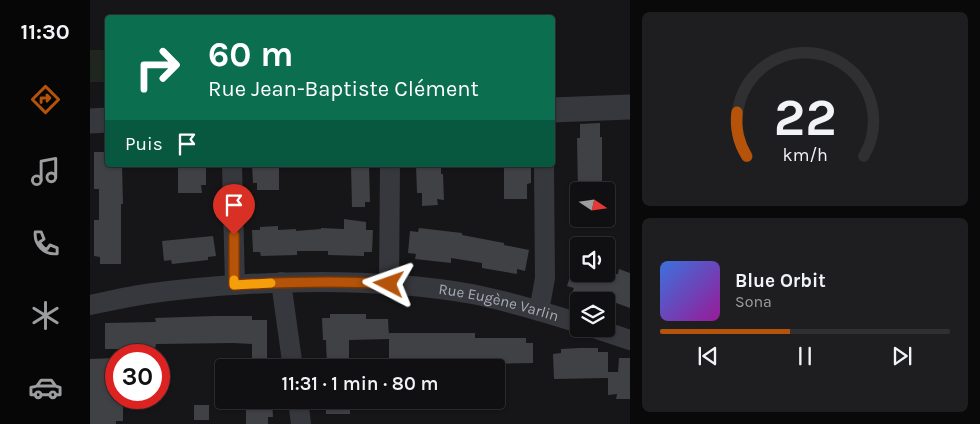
<!DOCTYPE html>
<html lang="fr">
<meta charset="utf-8">
<style>
:root{--surface:#101012;--page:#1e1e20;--text:#f1f3f6;--muted:#9c9d9f;--line:#303032;--accent:#b45309}
body{margin:0;font-family:Karla,sans-serif;background:var(--page);color:var(--text);height:100vh;display:flex;flex-direction:column;font-size:19px;white-space:nowrap}
*{box-sizing:border-box;margin:0}
p{font-size:16px;color:var(--muted)}
.icon{flex:none;width:28px;height:28px;fill:none;stroke:currentColor;stroke-width:2;stroke-linecap:round;stroke-linejoin:round}
.map{position:relative;flex:1;overflow:hidden}
.panel{display:flex;flex-direction:column;gap:12px;padding:12px;background:#09090a;width:350px}
.panel>*{flex:none}
.top-card{position:absolute;left:15px;top:15px;width:450px;height:152px;border-radius:5px;box-shadow:0 1px 4px #0004,0 0 0 1px var(--line);background:#0b6e4f;color:#fff;overflow:hidden}
.needle{width:32px;rotate:103deg}
.tools{position:absolute;left:480px;top:182px;display:grid;gap:10px}
.tools a{display:grid;place-items:center;width:45px;height:45px;border-radius:5px;background:var(--surface);box-shadow:0 1px 4px #0004,0 0 0 1px var(--line);font-size:25px}
.speed{position:absolute;left:15px;top:344px;display:flex;gap:10px;font-size:25px;font-weight:700;text-align:center}
.speed>*{display:grid;place-content:center;width:65px;height:65px;border-radius:50%;background:var(--surface);box-shadow:0 1px 4px #0004,0 0 0 1px var(--line);line-height:1}
.speed .limit{border:8px solid #d22;background:#fff;color:#111}
.pin{position:absolute;display:grid;place-items:center;width:42px;height:42px;color:#fff;margin:-51px -21px;border-radius:50% 50% 50% 0;rotate:-45deg;box-shadow:0 0 5px #0007}
.pin .icon{rotate:45deg}
.me{position:absolute;width:55px;margin:-28px;rotate:274deg;stroke-linejoin:round;filter:drop-shadow(0 0 4px #0008)}
.turn{display:flex;align-items:center;gap:18px;height:105px;padding:0 20px;font-size:22px}
.turn .icon{width:65px;height:65px;stroke-width:2.5}
.turn b{display:block;font-size:35px;line-height:42px}
.then{display:flex;align-items:center;height:48px;padding:0 20px;background:#0003;gap:10px;font-size:19px}
.panel .tile{flex:1;display:flex;flex-direction:column;justify-content:center;gap:8px;min-width:0;padding:0 18px;border-radius:8px;background:var(--page)}
.panel .dial{align-items:center;gap:0}
.dial svg{height:130px;overflow:visible;fill:none;stroke:var(--line);stroke-width:7;stroke-linecap:round;text-anchor:middle}
.dial text{fill:var(--text);stroke:none}
.song{display:flex;align-items:center;gap:15px}
.cover{width:60px;height:60px;border-radius:8px;background:linear-gradient(135deg,hsl(220 70% 55%),hsl(300 70% 35%))}
.played{height:5px;border-radius:2px;background:linear-gradient(90deg,var(--accent) 45%,var(--line) 45%)}
.keys{display:flex;justify-content:space-around;direction:ltr}
.trip{position:absolute;left:125px;top:359px;width:290px;height:50px;border-radius:5px;background:var(--surface);box-shadow:0 1px 4px #0004,0 0 0 1px var(--line);font-weight:600;line-height:50px;text-align:center}
main{display:flex;flex:1;min-height:0}
.tab-bar{display:flex;flex-direction:column;width:90px;justify-content:space-around;align-items:center;background:#060607;color:var(--muted)}
.tab-bar .icon{width:35px;height:35px}
.tab-bar .on{color:var(--accent)}
.tab-bar b{font-size:22px;color:var(--text)}
.map>svg:first-child{display:block}
.green{fill:#1e261f}
.building{fill:#404145}
.lines{fill:none;stroke-linecap:round;stroke-linejoin:round}
.minor{stroke:#37383d;stroke-width:20}
.tertiary{stroke:#37383d;stroke-width:25}
.route-casing{stroke:#753606;stroke-width:12}
.route{stroke:#b45309;stroke-width:9}
.slow{stroke:#f59e0b;stroke-width:9}
.labels{text-anchor:middle;stroke-width:5;stroke-linejoin:round;paint-order:stroke}
.street-label{font-size:15px;fill:#a8adb8;stroke:#111113}
</style>
<main>
<nav class="tab-bar">
<b>11:30</b>
<svg class="icon on" aria-label="directions" viewBox="0 0 24 24"><path d="M12 3l9 9-9 9-9-9zM9 14v-3h6M13 9l2 2-2 2"/></svg>
<svg class="icon" aria-label="music" viewBox="0 0 24 24"><path d="M9 18V5l10-2v13"/><circle cx="6" cy="18" r="3"/><circle cx="16" cy="16" r="3"/></svg>
<svg class="icon" aria-label="phone" viewBox="0 0 24 24"><path d="M5 4h4l2 5-3 2q2 4 5 5l2-3 5 2v4C11 20 4 13 5 4z"/></svg>
<svg class="icon" aria-label="climate" viewBox="0 0 24 24"><path d="M12 3v18M4 7l16 10M4 17L20 7"/></svg>
<svg class="icon" aria-label="car" viewBox="0 0 24 24"><path d="M5 17H2v-5l4-1 3-4h7l3 4 3 1v5h-3M9 17h6M6 11h13"/><circle cx="7" cy="17" r="2"/><circle cx="17" cy="17" r="2"/></svg>
</nav>
<div class="map">
<svg width="540" height="424" viewBox="0 0 540 424">
<rect width="100%" height="100%" fill="#161618"/>
<rect class="green" x="0" y="50" width="17" height="32"/>
<g class="building">
<path d="M 510,123 L 510,137 L 512,137 L 512,191 L 488,191 L 487,138 L 490,138 L 490,124 Z"/>
<path d="M 4,152 L 18,152 L 18,165 L 32,165 L 33,204 L 31,204 L 31,264 L 10,264 L 10,257 L 4,256 L 4,220 L 9,220 L 9,189 L 4,189 Z"/>
<path d="M 96,165 L 116,165 L 116,185 L 111,185 L 112,193 L 88,193 L 88,167 L 96,167 Z"/>
<path d="M 162,165 L 189,165 L 189,190 L 167,190 L 167,183 L 163,183 Z"/>
<path d="M 261,165 L 279,165 L 280,202 L 275,202 L 275,207 L 262,207 Z"/>
<path d="M 326,165 L 351,165 L 351,174 L 353,174 L 354,200 L 347,199 L 348,205 L 332,206 L 332,193 L 327,193 Z"/>
<path d="M 414,165 L 441,165 L 441,183 L 437,184 L 437,199 L 414,199 Z"/>
<path d="M 254,219 L 276,222 L 276,230 L 283,230 L 282,252 L 274,252 L 274,256 L 238,255 L 238,251 L 207,251 L 207,255 L 171,256 L 170,252 L 163,252 L 162,230 L 170,230 L 170,227 L 188,226 L 188,230 L 206,229 L 206,231 L 231,229 L 231,228 L 254,229 Z"/>
<path d="M 329,228 L 372,233 L 372,235 L 414,243 L 414,245 L 439,250 L 435,271 L 427,269 L 427,274 L 392,268 L 392,263 L 361,258 L 361,263 L 325,259 L 326,254 L 318,253 L 320,231 L 328,232 Z"/>
<path d="M 123,236 L 126,256 L 118,257 L 118,260 L 82,264 L 81,260 L 74,261 L 72,241 Z"/>
<path d="M 529,269 L 540,273 L 540,308 L 518,300 L 516,305 L 516,301 L 506,301 L 482,293 L 484,288 L 477,286 L 481,274 L 528,274 Z"/>
<path d="M 240,314 L 276,314 L 276,319 L 298,319 L 299,337 L 299,333 L 385,333 L 385,338 L 436,338 L 436,343 L 443,343 L 443,363 L 385,364 L 385,360 L 299,359 L 299,339 L 259,340 L 259,368 L 237,368 L 236,340 L 233,340 L 232,318 L 240,318 Z"/>
<path d="M 124,316 L 162,316 L 162,320 L 177,320 L 177,368 L 162,368 L 162,344 L 144,343 L 66,344 L 65,349 L 15,349 L 15,323 L 66,322 L 65,318 Z"/>
<path d="M 489,348 L 508,348 L 508,352 L 518,352 L 518,378 L 464,379 L 463,354 L 471,353 L 471,349 Z"/>
<path d="M 26,358 L 26,398 L 33,398 L 33,421 L 26,421 L 26,424 L 0,424 L 0,359 Z"/>
<path d="M 529,358 L 540,358 L 540,399 L 526,399 L 527,394 L 518,395 L 518,372 L 528,372 Z"/>
<path d="M 156,400 L 182,400 L 183,417 L 178,417 L 178,424 L 156,424 Z"/>
<rect x="236" y="400" width="24" height="14"/>
<rect x="104" y="405" width="15" height="15"/>
</g>
<g class="lines">
<g class="minor">
<path d="M 142,165 L 145,285"/>
<path d="M 191,282 L 203,368"/>
<path d="M 299,284 L 300,165"/>
<path id="s1" d="M 0,305 C 19,301 37,297 56,294 C 90,289 124,286 158,284 C 233,280 308,281 382,294 C 418,301 454,312 489,323"/>
<path d="M 449,311 L 455,278 L 454,165"/>
<path d="M 507,329 L 540,340"/>
<path d="M 208,400 L 211,424"/>
</g>
<g class="tertiary">
<path d="M 462,110 L 540,107"/>
<path d="M 0,121 L 18,120"/>
</g>
</g>
<g class="lines">
<defs>
<path id="route" d="M 144,235 L 144,285 C 196,282 247,280 299,284"/>
</defs>
<use href="#route" class="route-casing"/>
<use href="#route" class="route"/>
<path class="slow" d="M 144,280 L 144,285 L 181,283"/>
</g>
<g class="labels">
<g class="street-label">
<text dy="5" stroke="none"><textPath href="#s1" startOffset="412">Rue Eugène Varlin</textPath></text>
</g>
</g>
</svg>
<div class="tools">
<a><svg class="needle" viewBox="-14 -14 28 28"><path d="M0-13l5 13h-10z" fill="#e53935"/><path d="M0 13l5-13h-10z" fill="#9c9d9f"/></svg></a>
<a><svg class="icon" aria-label="sound" viewBox="0 0 24 24"><path d="M4 9h4l5-4v14l-5-4H4zM17 9q2 3 0 6"/></svg></a>
<a><svg class="icon" aria-label="layers" viewBox="0 0 24 24"><path d="M12 4l9 5-9 5-9-5zM3 14l9 5 9-5"/></svg></a>
</div>
<div class="speed"><div class="limit">30</div></div>
<div class="pin" style="left:144px;top:235px;background:#d93025"><svg class="icon" aria-label="arrive" viewBox="0 0 24 24"><path d="M6 21V4h12l-3 4 3 4H6"/></svg></div>
<svg class="me" style="left:299px;top:284px" viewBox="-20 -20 40 40"><path d="M0-17L14 15 0 8-14 15z" fill="#b45309" stroke="#fff" stroke-width="4"/></svg>
<div class="trip">11:31 · 1 min · 80 m</div>
<div class="top-card">
<div class="turn"><svg class="icon" aria-label="right" viewBox="0 0 24 24"><path d="M7 20v-9h11M14 6l5 5-5 5"/></svg><div><b>60 m</b>Rue Jean-Baptiste Clément</div></div>
<div class="then">Puis<svg class="icon" aria-label="arrive" viewBox="0 0 24 24"><path d="M6 21V4h12l-3 4 3 4H6"/></svg></div>
</div>
</div>
<section class="panel">
<div class="tile dial"><svg viewBox="0 0 100 80">
<path d="M14 69A42 42 0 1 1 86 69"/>
<path d="M14 69A42 42 0 0 1 8 42" stroke="#b45309"/>
<text x="50" y="56" font-size="32" font-weight="700">22</text>
<text x="50" y="72" font-size="11">km/h</text>
</svg></div>
<div class="tile">
<div class="song"><i class="cover"></i><div><b>Blue Orbit</b><p>Sona</p></div></div>
<div class="played"></div>
<div class="keys"><svg class="icon" aria-label="previous" viewBox="0 0 24 24"><path d="M18 5L8 12l10 7zM5 5v14"/></svg><svg class="icon" aria-label="pause" viewBox="0 0 24 24"><path d="M8 5v14M16 5v14"/></svg><svg class="icon" aria-label="next" viewBox="0 0 24 24"><path d="M6 5l10 7-10 7zM19 5v14"/></svg></div>
</div>
</section>
</main>
